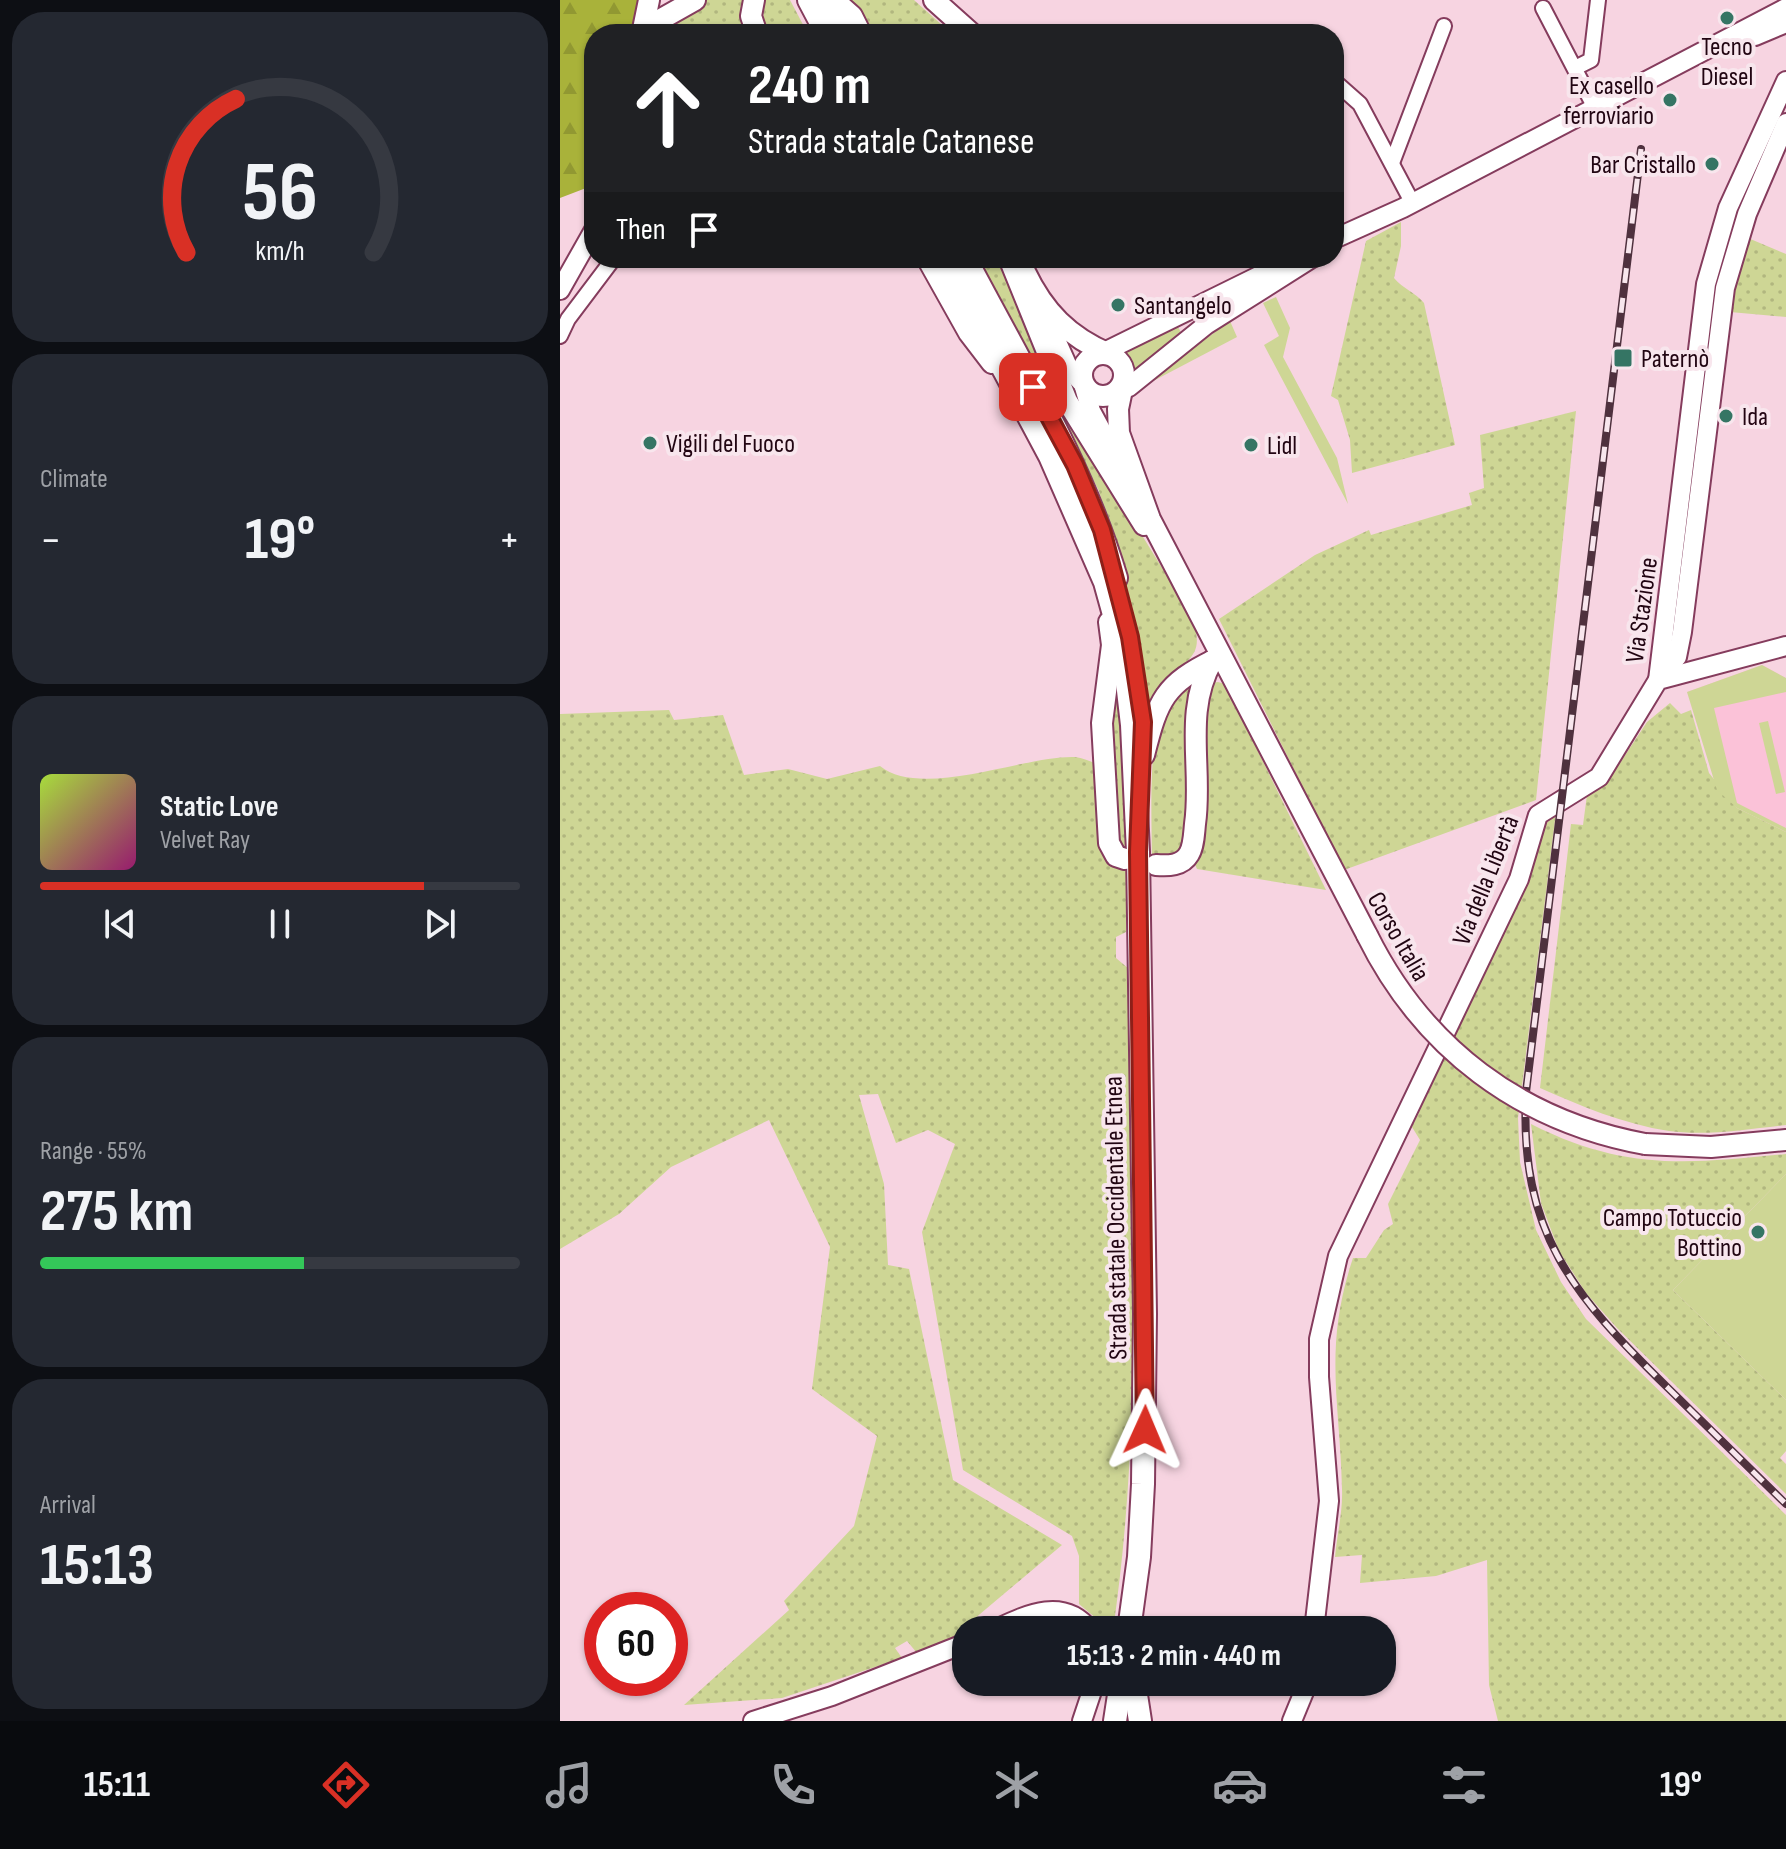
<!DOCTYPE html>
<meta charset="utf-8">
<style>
:root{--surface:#171b24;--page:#242831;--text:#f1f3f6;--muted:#9ea1a6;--line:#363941;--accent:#d93025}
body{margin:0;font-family:"Sofia Sans Condensed",sans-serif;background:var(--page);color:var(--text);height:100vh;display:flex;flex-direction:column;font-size:30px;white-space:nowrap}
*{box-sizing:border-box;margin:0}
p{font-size:26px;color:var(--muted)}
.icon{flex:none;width:44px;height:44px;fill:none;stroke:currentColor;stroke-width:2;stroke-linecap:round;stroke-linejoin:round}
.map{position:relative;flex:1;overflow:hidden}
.sheet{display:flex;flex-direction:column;gap:12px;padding:12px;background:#0d0f14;width:560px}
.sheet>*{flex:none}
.guide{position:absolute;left:24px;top:24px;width:760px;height:244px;border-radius:32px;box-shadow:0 2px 6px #0004;background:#202124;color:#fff;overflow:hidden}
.speed{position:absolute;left:24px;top:1592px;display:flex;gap:16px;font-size:40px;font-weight:700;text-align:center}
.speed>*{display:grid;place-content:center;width:104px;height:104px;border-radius:50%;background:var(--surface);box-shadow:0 2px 6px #0004;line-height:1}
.speed .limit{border:12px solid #d22;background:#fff;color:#111}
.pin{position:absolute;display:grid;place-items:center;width:68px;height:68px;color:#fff;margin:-34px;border-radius:16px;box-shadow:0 4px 12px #0006}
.me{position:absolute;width:88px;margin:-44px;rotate:1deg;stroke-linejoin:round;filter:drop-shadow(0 0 6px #0008)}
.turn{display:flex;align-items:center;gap:28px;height:168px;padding:0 32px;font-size:36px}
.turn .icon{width:104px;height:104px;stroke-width:2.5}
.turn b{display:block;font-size:56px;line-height:68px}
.then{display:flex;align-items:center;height:76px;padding:0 32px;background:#0003;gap:16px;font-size:30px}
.big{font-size:60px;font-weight:700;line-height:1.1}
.sheet .tile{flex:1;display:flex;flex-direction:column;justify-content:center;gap:12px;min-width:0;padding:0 28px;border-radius:32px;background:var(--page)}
.sheet .dial{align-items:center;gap:0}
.dial svg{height:208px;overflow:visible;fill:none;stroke:var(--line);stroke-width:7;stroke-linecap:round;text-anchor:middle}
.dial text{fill:var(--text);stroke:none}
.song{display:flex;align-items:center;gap:24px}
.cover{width:96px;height:96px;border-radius:12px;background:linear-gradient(135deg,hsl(80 70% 55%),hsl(320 70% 35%))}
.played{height:8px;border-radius:4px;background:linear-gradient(90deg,var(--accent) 80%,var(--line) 80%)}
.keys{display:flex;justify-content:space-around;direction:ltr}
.heat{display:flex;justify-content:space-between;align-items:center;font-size:44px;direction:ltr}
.charge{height:12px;border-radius:6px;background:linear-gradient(90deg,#34c759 55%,var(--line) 0)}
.trip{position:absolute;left:392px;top:1616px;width:444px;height:80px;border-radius:32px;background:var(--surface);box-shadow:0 2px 6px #0004;font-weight:700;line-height:80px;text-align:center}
.tabs{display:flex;height:128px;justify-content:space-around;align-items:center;background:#090b0e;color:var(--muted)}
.tabs .icon{width:56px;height:56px}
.tabs .selected{color:var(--accent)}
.tabs b{font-size:36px;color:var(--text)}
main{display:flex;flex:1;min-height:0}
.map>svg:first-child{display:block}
.built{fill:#fbc2d8}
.grass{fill:url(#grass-dots)}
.forest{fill:url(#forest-firs)}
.green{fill:#ced695}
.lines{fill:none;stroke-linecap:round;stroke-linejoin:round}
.minor-casing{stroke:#853c5d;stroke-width:18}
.tertiary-casing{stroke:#853c5d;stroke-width:22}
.secondary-casing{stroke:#853c5d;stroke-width:24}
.primary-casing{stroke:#853c5d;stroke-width:26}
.minor{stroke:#fff;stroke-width:14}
.tertiary{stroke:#fff;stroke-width:18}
.secondary{stroke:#fff;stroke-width:20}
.primary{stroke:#fff;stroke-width:22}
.rail-casing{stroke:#4f313e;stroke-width:8}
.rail{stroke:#f8e6ed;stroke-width:5;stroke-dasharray:15;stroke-linecap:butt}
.secondary-bridge-casing{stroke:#853c5d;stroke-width:24;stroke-linecap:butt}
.secondary-bridge{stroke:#fff;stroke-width:20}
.route-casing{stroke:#8d1f18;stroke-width:20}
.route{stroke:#d93025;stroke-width:14}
.poi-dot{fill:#357564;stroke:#f8e6ed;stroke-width:3}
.labels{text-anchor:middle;stroke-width:8;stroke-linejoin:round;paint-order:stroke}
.poi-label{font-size:26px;fill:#210512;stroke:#f8e6ed;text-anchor:start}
.street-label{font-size:26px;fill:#210512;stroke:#f8e6ed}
</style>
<main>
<section class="sheet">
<div class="tile dial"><svg viewBox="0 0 100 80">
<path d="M14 69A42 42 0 1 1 86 69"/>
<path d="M14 69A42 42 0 0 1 33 10" stroke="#d93025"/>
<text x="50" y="56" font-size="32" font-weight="700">56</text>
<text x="50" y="72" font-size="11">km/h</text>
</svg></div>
<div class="tile"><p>Climate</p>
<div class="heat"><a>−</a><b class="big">19°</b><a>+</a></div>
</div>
<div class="tile">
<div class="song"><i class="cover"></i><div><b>Static Love</b><p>Velvet Ray</p></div></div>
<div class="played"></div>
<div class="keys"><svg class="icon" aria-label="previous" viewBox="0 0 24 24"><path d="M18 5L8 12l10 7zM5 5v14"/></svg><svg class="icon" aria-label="pause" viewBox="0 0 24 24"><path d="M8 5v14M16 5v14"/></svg><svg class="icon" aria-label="next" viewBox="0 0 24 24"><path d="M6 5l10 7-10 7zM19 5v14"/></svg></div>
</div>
<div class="tile"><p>Range · 55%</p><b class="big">275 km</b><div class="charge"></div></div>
<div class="tile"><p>Arrival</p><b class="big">15:13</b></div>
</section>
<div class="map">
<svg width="1226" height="1721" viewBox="0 0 1226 1721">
<defs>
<pattern id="grass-dots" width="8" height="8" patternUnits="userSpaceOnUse" patternTransform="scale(2)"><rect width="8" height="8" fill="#ced695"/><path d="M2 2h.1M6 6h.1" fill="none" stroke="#b1b67f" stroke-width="1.8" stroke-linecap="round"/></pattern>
<pattern id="forest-firs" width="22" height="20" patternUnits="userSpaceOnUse" patternTransform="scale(2)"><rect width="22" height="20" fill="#a9b23a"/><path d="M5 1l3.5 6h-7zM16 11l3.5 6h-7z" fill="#919832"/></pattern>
</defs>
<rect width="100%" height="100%" fill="#f7d4e1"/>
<path class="built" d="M 1202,665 L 1226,678 L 1226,832 L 1177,808 L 1127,692 Z"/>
<g class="grass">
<path d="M 147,0 L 184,0 L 190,34 L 97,34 L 112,20 Z"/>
<path d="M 203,0 L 230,0 L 248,34 L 204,34 Z"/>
<path d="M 286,0 L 354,0 L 392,34 L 310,34 Z"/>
<path d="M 841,222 L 841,246 L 834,278 C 843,289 855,292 864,303 L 895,445 L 792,473 L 790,440 L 778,400 L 771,396 L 806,241 Z"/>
<path d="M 1188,238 L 1226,254 L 1226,317 L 1170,312 Z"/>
<path d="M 418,258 L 442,258 L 481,363 L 497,397 L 631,615 C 647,658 628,656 603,684 C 596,691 592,703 587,712 L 573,610 L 539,491 Z"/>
<path d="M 1016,411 L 976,800 L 784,870 L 659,619 L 755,555 L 809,530 L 811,535 L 912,505 L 909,493 L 924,488 L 920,435 Z"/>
<path d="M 555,665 L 566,739 L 567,854 L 560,851 L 549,745 Z"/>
<path d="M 633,679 L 633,812 L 619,857 L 592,860 C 592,827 587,729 605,704 C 611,695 624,687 633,679 Z"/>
<path d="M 658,682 L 665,684 L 766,890 L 637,869 L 634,862 L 640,714 L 652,683 Z"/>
<path d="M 1110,703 L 1121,714 L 1131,710 L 1149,773 L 1177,808 L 1226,832 L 1226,1125 C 1188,1129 1147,1136 1109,1131 C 1063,1124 1021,1106 980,1088 L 1011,824 L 1023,825 L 1027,795 L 1052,775 L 1087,722 Z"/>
<path d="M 109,710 L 114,720 L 163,715 L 184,775 L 228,769 L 267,779 L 320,766 C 362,800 465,755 515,757 C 523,758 532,762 539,765 L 541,848 L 545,857 L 566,867 L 566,932 L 556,937 L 556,958 L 569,969 C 571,1189 585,1412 553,1630 L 542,1630 L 537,1619 L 519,1604 L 519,1556 L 512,1536 L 403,1470 L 362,1232 L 395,1144 L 368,1130 L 336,1143 L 318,1094 L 299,1095 L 324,1184 L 328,1265 L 349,1269 L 393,1480 L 502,1545 L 388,1641 L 357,1653 L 347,1641 L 335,1648 L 342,1658 L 222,1698 L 124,1705 L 229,1610 L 224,1601 L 294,1526 L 317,1436 L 252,1389 L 270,1247 L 209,1120 L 111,1167 L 59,1214 L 0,1249 L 0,714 Z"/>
<path d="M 996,812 L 958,1118 L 960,1162 L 976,1230 L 1001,1282 L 1026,1319 L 1226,1515 L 1226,1721 L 938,1721 L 929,1685 L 927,1560 L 876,1576 L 800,1583 L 802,1555 L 775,1557 C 777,1535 783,1511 782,1489 C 780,1400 763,1348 793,1258 L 806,1258 L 824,1230 L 833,1224 L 828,1204 L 860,1140 L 852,1127 L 966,884 L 982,829 Z"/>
<path d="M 971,1124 C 1064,1171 1126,1164 1226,1154 L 1226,1174 L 1113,1290 L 1226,1400 L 1226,1451 L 1220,1458 L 1226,1464 L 1226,1494 L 1057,1328 L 1026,1293 L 999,1251 L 981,1203 Z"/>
</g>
<path class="forest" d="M 0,0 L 83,0 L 75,34 L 34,34 L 34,185 L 0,198 Z"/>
<g class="green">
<path d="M 716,297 L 730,328 L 723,357 L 777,458 L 788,504 L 704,345 L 719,336 L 703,303 Z"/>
<path d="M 670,321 L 677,337 L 578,389 Z"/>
<path d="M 618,327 L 623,336 L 574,375 L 564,353 Z"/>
<path d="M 1202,665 L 1226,678 L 1226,692 L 1154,708 L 1177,803 L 1226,828 L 1226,832 L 1177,808 L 1157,790 L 1127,692 Z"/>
<path d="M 1208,721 L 1225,792 L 1216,794 L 1199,723 Z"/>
<path d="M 1226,1174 L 1226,1400 L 1113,1290 Z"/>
</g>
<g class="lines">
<defs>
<g id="minor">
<path d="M 983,8 L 1035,108"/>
<path d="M 1015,68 L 1031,60 L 1038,0"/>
<path d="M 774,81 L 800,104 L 852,202"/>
<path d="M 832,163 L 884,26"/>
<path d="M 0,336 L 8,319 L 54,258"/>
</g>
<g id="tertiary">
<path d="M 1195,36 L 1226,23"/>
<path d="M 774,239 L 843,208 L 1226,8"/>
<path d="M 0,290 L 34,230"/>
<path d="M 480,304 L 509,369 L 524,385"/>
<path d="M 540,354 L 725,263"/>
<path d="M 521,377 L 531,411 L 570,483"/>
<path d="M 553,394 L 569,387 L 646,325 L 752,258"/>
<path d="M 1099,678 L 1117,657 L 1122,632 L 1165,288 L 1187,214 L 1226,123"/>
<path d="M 1098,680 L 1146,284 L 1168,208 L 1226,81"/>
<path d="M 434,1630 C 466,1615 503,1596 530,1630"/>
<path d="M 754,1630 L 769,1501 L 759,1377 L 759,1339 L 778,1256 L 959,879 L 978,815 L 1039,777 L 1098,680 L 1226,646"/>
<path d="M 193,1721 L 272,1696 L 406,1643"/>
<path d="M 522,1721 L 535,1682"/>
<path d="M 732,1721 L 748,1682"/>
</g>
<g id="secondary">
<path d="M 194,0 L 191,16 L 197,34"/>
<path d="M 274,0 L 292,16 L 301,34"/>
<path d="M 374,0 L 412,34"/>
<path d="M 82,34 L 89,0"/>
<path d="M 86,34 L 96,22 L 135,0"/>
<path d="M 367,258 L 409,333 L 432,363"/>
<path d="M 449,258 L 507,401 L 584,525"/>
<path d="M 465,272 C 484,312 509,337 549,354"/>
<circle cx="543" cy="375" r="21"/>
<path d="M 564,380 L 558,409 L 559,433 L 590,519 L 807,935"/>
<path d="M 549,622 L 552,645 L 542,723 L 549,843 L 556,856 L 565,859"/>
<path d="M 584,755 C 598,700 604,684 656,659"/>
<path d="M 596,865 C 608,866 622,866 629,854 C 634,846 634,833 635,824 C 643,769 623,712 652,661"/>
<path d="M 1085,1144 L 1151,1147 L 1226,1140"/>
</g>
<g id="primary">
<path d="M 249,0 L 267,34"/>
<path d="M 268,0 L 286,34"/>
<path d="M 384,258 L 490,456 L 545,582 L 563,647 L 572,725 L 578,852 L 585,1314 L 583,1484 L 579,1557 L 569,1630"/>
<path d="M 405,258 C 460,363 522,464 556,578"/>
<path d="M 574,1682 L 580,1721"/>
<path d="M 555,1721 L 561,1682"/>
</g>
</defs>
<use href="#minor" class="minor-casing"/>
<use href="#tertiary" class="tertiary-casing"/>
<use href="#secondary" class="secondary-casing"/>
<use href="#primary" class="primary-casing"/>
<use href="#minor" class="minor"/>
<use href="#tertiary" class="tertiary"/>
<use href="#secondary" class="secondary"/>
<use href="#primary" class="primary"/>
<defs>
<path id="rail" d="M 1081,149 L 966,1092 C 959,1233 1013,1295 1108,1388 C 1148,1427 1187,1466 1226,1504"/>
</defs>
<use href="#rail" class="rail-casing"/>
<use href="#rail" class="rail"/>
<defs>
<path id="secondary-bridge" d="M 807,935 C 863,1048 960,1121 1085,1144"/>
</defs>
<use href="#secondary-bridge" class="secondary-bridge-casing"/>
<use href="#secondary-bridge" class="secondary-bridge"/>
</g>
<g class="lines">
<defs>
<path id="route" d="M 473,387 L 515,465 L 542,530 L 570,637 L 583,722 L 578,852 L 585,1430"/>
</defs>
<use href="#route" class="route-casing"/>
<use href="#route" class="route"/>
</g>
<g class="poi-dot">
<circle cx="1167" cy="18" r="8"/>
<circle cx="1110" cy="100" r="8"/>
<circle cx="1152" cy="164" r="8"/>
<circle cx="558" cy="305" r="8"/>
<rect x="1053" y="348" width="20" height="20" rx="4"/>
<circle cx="1166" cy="416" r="8"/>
<circle cx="90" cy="443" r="8"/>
<circle cx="691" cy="445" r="8"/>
<circle cx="1198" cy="1232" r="8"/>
</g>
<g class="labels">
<g class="poi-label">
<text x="1167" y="55" text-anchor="middle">Tecno<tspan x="1167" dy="30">Diesel</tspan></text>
<text x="1094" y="94" text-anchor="end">Ex casello<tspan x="1094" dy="30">ferroviario</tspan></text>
<text x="1136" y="173" text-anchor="end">Bar Cristallo</text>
<text x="574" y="314">Santangelo</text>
<text x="1081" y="367">Paternò</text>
<text x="1182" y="425">Ida</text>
<text x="106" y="452">Vigili del Fuoco</text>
<text x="707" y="454">Lidl</text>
<text x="1182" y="1226" text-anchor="end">Campo Totuccio<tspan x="1182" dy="30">Bottino</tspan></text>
</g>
<g class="street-label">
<text transform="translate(1081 610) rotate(-82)" y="9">Via Stazione</text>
<text transform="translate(925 880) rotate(-68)" y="9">Via della Libertà</text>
<text transform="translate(839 936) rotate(60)" y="9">Corso Italia</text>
<text transform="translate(555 1218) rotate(-91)" y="9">Strada statale Occidentale Etnea</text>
</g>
</g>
</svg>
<div class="speed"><div class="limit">60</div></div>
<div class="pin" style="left:473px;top:387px;background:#d93025"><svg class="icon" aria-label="arrive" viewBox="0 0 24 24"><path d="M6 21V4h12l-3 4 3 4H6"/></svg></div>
<svg class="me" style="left:585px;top:1430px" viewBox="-20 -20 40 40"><path d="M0-17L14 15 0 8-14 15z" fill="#d93025" stroke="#fff" stroke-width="4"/></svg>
<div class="trip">15:13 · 2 min · 440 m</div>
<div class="guide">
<div class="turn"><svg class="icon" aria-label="ahead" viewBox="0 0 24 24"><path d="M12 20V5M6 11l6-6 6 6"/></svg><div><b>240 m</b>Strada statale Catanese</div></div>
<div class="then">Then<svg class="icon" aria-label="arrive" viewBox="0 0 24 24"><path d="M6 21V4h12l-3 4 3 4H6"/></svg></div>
</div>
</div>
</main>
<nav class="tabs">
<b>15:11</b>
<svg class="icon selected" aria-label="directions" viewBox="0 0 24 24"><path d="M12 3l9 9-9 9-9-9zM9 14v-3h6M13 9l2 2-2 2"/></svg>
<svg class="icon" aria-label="music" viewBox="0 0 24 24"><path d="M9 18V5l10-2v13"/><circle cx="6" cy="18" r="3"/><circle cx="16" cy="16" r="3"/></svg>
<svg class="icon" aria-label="phone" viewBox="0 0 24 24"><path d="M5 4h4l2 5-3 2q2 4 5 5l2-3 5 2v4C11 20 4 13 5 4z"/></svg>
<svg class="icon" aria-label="climate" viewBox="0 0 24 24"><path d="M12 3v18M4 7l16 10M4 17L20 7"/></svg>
<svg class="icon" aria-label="car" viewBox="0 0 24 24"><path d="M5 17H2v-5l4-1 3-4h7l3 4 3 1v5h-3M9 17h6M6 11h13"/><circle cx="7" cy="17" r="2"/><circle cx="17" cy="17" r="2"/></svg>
<svg class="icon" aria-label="filters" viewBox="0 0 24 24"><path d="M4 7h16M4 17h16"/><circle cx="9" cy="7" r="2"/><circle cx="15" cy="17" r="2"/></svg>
<b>19°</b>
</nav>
